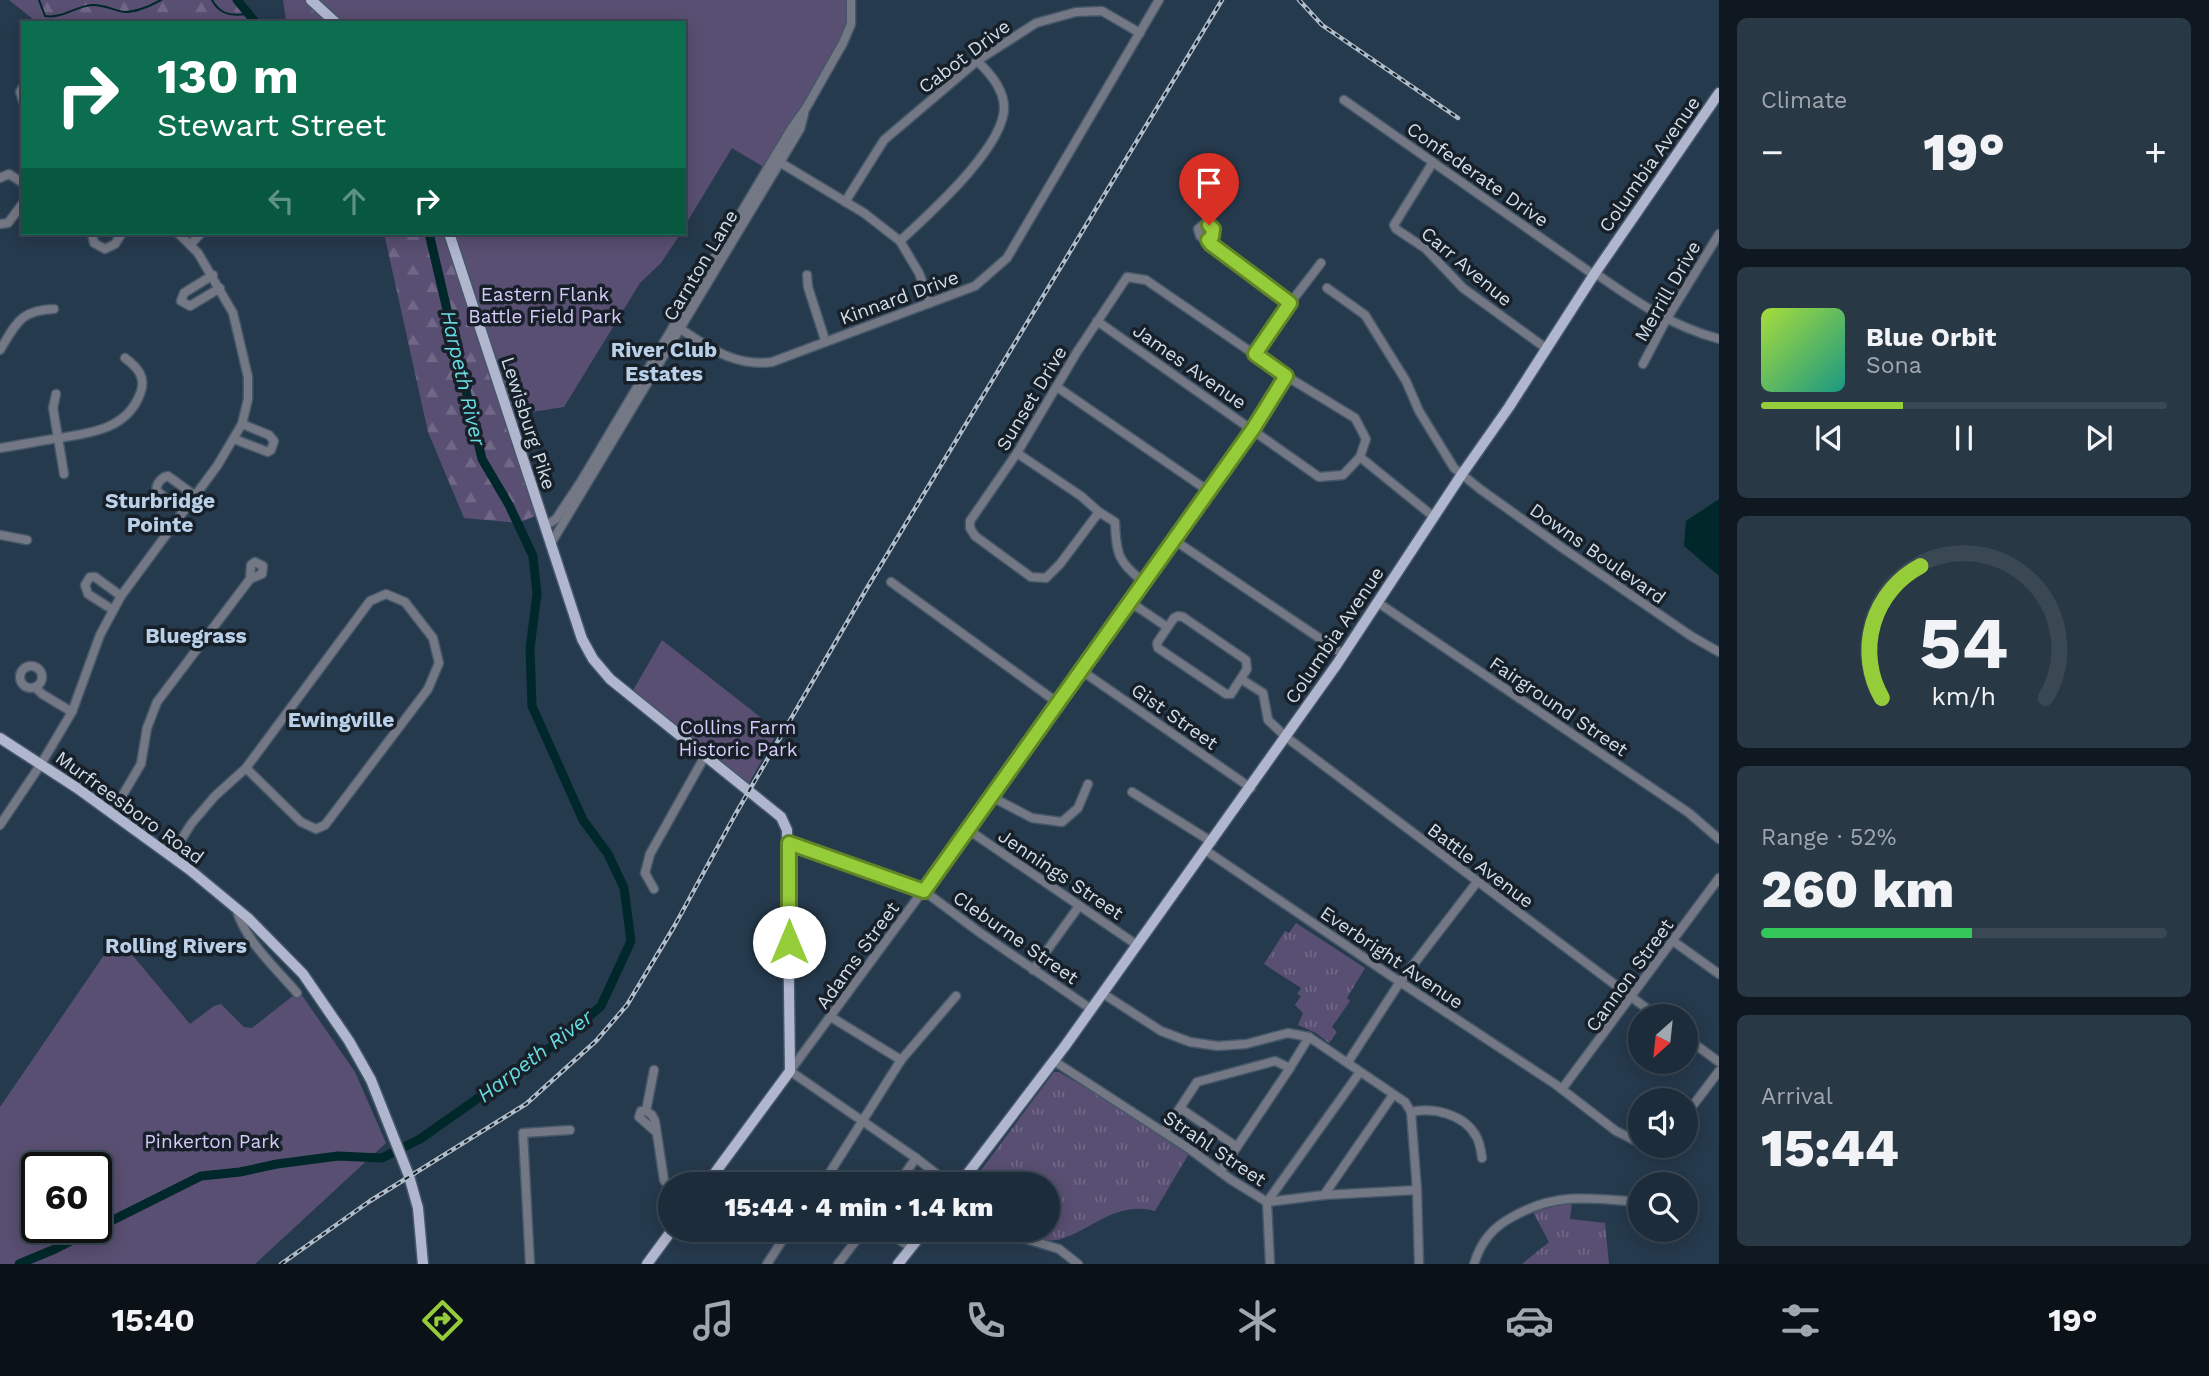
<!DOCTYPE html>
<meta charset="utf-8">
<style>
:root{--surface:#1c2c3a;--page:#293845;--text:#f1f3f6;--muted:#a0a7af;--line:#3a4854;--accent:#95cc3a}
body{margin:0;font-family:"Work Sans",sans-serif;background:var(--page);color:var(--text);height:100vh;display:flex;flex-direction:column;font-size:26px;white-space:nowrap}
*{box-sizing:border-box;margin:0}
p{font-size:23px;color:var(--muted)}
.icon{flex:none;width:38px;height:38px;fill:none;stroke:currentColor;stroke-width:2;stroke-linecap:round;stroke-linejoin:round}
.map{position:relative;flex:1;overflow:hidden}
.sheet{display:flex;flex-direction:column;gap:18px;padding:18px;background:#0f1820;width:490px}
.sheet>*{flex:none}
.hud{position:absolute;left:21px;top:21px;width:665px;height:214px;border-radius:0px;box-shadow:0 4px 18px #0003,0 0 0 2px var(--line);background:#0b6e4f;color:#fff;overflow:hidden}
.needle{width:46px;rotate:207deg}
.fabs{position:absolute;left:1628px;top:1004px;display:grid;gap:14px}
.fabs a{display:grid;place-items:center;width:70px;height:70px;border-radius:50%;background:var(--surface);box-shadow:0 4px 18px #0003,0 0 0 2px var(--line);font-size:35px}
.speed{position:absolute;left:21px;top:1152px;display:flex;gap:14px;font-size:35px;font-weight:700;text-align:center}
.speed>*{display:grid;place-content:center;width:91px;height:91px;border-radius:50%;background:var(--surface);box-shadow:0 4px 18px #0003,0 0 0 2px var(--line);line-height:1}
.speed .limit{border:4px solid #111;border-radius:10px;background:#fff;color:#111}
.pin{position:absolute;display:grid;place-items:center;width:60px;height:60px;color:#fff;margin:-72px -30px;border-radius:50% 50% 50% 0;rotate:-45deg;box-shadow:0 0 7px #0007}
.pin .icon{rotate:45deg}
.me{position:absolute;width:77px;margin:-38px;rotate:0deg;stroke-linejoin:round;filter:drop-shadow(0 0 5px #0008)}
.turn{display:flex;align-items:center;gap:24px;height:147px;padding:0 21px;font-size:32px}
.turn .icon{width:91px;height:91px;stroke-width:2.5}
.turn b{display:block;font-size:49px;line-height:60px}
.lanes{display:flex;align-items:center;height:66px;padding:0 21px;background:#0003;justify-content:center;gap:35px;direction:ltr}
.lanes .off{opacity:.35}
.big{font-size:52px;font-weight:800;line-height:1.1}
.sheet .card{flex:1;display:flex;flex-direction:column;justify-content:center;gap:10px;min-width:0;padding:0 24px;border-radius:10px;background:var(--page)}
.sheet .dial{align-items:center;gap:0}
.dial svg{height:182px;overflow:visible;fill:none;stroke:var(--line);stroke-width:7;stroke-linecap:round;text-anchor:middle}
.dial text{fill:var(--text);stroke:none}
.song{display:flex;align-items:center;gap:21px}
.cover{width:84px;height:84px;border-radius:10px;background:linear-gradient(135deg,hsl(80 70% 55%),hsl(170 70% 35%))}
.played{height:7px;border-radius:4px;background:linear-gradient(90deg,var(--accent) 35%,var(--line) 35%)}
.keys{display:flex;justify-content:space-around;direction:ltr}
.heat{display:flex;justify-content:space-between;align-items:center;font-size:38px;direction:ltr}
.charge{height:10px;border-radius:5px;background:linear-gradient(90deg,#34c759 52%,var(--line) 0)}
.trip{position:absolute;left:658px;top:1172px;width:402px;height:70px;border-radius:35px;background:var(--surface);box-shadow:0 4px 18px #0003,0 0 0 2px var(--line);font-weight:800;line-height:70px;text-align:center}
.menu{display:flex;height:112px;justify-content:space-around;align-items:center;background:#0b1217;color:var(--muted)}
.menu .icon{width:49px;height:49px}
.menu .current{color:var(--accent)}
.menu b{font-size:32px;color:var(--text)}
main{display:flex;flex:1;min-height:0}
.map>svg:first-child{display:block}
.grass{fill:url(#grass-tufts)}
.forest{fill:url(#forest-firs)}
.green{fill:#594f72;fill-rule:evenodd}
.water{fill:#00282a}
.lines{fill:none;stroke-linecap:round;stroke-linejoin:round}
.stream{stroke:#00282a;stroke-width:2}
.river{stroke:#00282a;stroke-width:9}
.minor-casing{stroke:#455769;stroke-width:11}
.major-casing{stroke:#455769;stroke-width:13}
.minor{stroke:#747884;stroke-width:8}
.major{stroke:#afb6ce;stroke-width:10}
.rail-casing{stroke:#afbcca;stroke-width:4.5}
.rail{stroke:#172029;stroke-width:2;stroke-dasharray:5;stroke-linecap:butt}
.route-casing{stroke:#618526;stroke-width:18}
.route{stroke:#95cc3a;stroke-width:12}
.labels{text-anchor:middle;stroke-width:7;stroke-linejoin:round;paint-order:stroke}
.street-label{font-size:19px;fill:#d1dde9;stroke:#172029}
.park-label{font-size:19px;fill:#d6cbf8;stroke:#172029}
.neighbourhood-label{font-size:21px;font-weight:bold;fill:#b9d0e8;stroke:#172029}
.water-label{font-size:21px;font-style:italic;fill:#68dbe1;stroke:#172029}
</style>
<main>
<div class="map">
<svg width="1719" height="1264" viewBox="0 0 1719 1264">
<defs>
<pattern id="grass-tufts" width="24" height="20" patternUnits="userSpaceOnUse" patternTransform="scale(1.75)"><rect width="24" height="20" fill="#594f72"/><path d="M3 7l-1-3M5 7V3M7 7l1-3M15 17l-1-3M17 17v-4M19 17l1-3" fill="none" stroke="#706886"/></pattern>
<pattern id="forest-firs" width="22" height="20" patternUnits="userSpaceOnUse" patternTransform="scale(1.75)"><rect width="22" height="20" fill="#594f72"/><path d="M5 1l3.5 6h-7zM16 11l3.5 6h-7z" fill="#706886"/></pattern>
</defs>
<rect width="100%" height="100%" fill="#263a4d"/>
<g class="grass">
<path d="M 1296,923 L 1365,968 L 1347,998 L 1350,1001 L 1332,1027 L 1337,1032 L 1329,1043 L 1316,1033 L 1298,1025 L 1303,1013 L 1295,1005 L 1301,996 L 1297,994 L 1301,988 L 1264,964 L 1285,931 L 1289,933 Z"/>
<path d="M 1054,1072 L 1059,1072 L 1191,1150 L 1155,1211 C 1116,1201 1095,1228 1061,1239 C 1049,1243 1028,1238 1018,1230 L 1048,1230 L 1048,1185 L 970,1185 Z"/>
<path d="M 1572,1202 L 1570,1219 L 1605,1223 L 1609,1264 L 1522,1264 L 1549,1242 L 1533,1212 Z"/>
</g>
<g class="forest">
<path d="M 9,0 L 237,0 L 256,23 L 38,23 Z"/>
<path d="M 283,0 L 311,0 L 336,23 L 284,23 L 286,20 Z"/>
<path d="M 384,233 L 449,233 L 540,514 L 518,523 L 464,518 L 428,432 Z"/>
</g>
<g class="green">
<path d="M 311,0 L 851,0 L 851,24 L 767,169 L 732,148 L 684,227 L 684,23 L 336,23 Z"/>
<path d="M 449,233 L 681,233 L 661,263 L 640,283 L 564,407 L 507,416 Z"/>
<path d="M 662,640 L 778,731 L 748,785 L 632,692 Z"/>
<path d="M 117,942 L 123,944 L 190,1024 L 214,1006 L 221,1004 L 244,1027 L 252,1028 L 299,991 L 355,1072 L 386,1143 L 255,1264 L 0,1264 L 0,1107 L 111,945 ZM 37,1167 L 96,1167 L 96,1227 L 37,1227 Z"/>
</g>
<path class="water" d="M 1719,499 L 1719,576 L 1684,546 L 1686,521 Z"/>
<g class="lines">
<g class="stream">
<path d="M 39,0 L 45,16 C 62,19 76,6 92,5 C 104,4 114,11 125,12 C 138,12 150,6 161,0"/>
<path d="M 212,0 C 220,15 232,16 247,14"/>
</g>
<g class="river">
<path d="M 237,0 L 256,23"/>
<path d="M 19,1264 L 55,1249 L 201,1176 L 240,1172 L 277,1164 L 338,1156 L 382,1158 L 420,1139 L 568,1035 L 601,1006 L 631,941 L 624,888 L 608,854 L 583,820 L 532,706 L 530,648 L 537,594 L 533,556 L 509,505 L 482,459 L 429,233"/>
</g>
<defs>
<g id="minor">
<path d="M 23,87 L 20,92 L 23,101"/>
<path d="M 1344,100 L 1594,275"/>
<path d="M 776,160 L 864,213 L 900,241 L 919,273 L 930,303"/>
<path d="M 1433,162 L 1394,225 L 1396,229 L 1426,249 L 1463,288 L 1547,349"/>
<path d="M 0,178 L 9,174 L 23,183"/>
<path d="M 845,202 L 884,140 L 977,61 L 1036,23 L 1076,12 L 1102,11 L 1140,33"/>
<path d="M 0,224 L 8,223 L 23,203"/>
<path d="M 92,233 L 94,243 L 105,249 L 115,244 L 122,233"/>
<path d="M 1208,239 L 1212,237 L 1213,229 L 1209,225 L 1204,224 L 1198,229 L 1200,236 L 1208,239 L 1290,304"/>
<path d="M 900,241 C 928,215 1006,146 1004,106 C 1003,88 989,72 977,61"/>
<path d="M 190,245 L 201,233"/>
<path d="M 1595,273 C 1635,301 1671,326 1719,339"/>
<path d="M 213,275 L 184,293 L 181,301 L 190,306 L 220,288"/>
<path d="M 807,275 L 808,287 L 825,340"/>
<path d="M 1327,288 L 1365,315 L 1406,381 L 1419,411 L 1454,468 L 1480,489 L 1561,547 L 1691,636 L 1719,652"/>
<path d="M 1097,321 L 1319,477 L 1343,475 L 1360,457 L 1366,439 L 1355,418 L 1286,376 L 1146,280 L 1127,277 L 1077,352 L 1017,453 L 970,521 L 970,528 L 975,536 L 1031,577 L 1046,578 L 1060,564 L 1099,512"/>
<path d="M 674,325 C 707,345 731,367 772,362 L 975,286 L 1007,258 L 1159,0"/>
<path d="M 0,350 C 16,324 20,310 54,309"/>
<path d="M 1255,354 L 1278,319 L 1321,263"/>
<path d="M 1643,364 L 1666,320 L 1719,234"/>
<path d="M 1057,387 L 1207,490"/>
<path d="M 56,394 L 53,408 L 64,474"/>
<path d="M 234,439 L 268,452 L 271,450 L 274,441 L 269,435 L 242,424"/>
<path d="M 0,448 C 20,445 39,441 59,438 C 91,433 127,429 140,394 C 147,377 137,367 125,358"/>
<path d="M 1017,453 L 1081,496 L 1099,512 L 1115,522 C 1116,553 1118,563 1144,582"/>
<path d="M 1360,457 L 1434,517"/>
<path d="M 182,511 L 157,491 C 155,484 162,477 168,476 L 194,495"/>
<path d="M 545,526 L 556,519 L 580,483 L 791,129 L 806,108 L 843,43 L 851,24 L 851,0"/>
<path d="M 0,535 L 27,540"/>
<path d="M 1174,540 L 1343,654"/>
<path d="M 550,545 L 800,129 L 804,114"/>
<path d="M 891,582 L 1058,703"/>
<path d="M 1130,602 L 1167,627"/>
<path d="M 1377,602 L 1689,813 L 1719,839"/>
<path d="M 113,610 L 88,594 L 85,585 L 90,577 L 95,577 L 121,596"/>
<path d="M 1178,616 L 1183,617 L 1246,660 L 1247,669 L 1231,694 L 1226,694 L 1158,648 L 1157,643 L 1174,618 Z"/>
<circle cx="31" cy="677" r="11"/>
<path d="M 1082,671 L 1251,788"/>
<path d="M 1241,679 L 1263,693 L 1268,720 L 1286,737 L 1658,1017"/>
<path d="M 35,687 L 42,694 L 72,712"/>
<path d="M 1132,792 L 1212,842"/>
<path d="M 992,797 L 1032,818 L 1062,822 L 1078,808 L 1088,784"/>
<path d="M 112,813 L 141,764 L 147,728 L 157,702 L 250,579 L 262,574 L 263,566 L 255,562 L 251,565 L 250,579"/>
<path d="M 0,825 L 41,764 L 72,712 L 100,635 L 121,596 L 217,466 L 242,424 L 248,399 L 248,377 L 233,313 L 198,253 L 178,233"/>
<path d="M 967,829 L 1137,945"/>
<path d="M 789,843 L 924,891 L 979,932 L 1091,1009"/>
<path d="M 1205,850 L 1400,982 L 1555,1084 L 1616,1131 L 1640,1143"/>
<path d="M 171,856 L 191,824 L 215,796 L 246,768 L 370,601 L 386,594 L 405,602 L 433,638 L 439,663 L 428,689 L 325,825 L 316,829 L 301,822 L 246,768"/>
<path d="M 654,889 L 645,873 L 650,854 L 705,756"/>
<path d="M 236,908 C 245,941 275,967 297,993"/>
<path d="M 1673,941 L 1719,974"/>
<path d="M 1033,970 L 1079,906"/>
<path d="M 1102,993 L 1161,1031 L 1190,1042 L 1218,1046 L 1246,1044 L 1288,1033 L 1309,1037 L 1405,1102 L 1411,1112 L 1417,1190 L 1419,1264"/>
<path d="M 831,1017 L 901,1060"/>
<path d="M 1685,1037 L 1719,1062"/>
<path d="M 1054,1061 L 1191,1150 L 1230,1179 L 1267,1202 L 1324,1195 L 1417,1190"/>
<path d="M 1348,1062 L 1400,982 L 1477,882"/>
<path d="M 1562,1089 L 1719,878"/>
<path d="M 1180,1108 L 1237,1147"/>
<path d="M 646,1111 L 654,1070"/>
<path d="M 1411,1112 C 1433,1107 1464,1114 1476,1136 C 1480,1142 1481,1151 1482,1158"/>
<path d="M 1685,1116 L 1719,1071"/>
<path d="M 656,1132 L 639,1117 L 641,1111 L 646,1111 L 652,1115 L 655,1121 L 664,1180 L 670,1189"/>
<path d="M 1164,1132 L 1197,1082 L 1275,1061 L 1290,1068 L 1309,1037"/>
<path d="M 1645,1146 L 1650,1149 L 1654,1146"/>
<path d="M 1220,1172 L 1290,1068"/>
<path d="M 822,1185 L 901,1060 L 956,996"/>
<path d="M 897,1185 L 916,1158"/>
<path d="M 951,1185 L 916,1158 L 790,1071 L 992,797 L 1174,540 L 1207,490 L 1253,429 L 1286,376"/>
<path d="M 1324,1195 L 1393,1095"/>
<path d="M 886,1230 L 911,1248"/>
<path d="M 1009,1230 L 1023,1238 L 1059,1249 L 1078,1264"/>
<path d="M 530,1264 L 523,1133 L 570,1130"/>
<path d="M 767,1264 L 789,1230"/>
<path d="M 838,1264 L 864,1230"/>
<path d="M 1270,1264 L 1267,1202 L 1360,1072"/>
<path d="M 1474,1264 C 1481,1241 1493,1227 1514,1216 C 1557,1192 1593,1198 1640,1202"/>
</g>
<g id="major">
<path d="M 311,0 L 336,23"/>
<path d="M 449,233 L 582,639 L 593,659 L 610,679 L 781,817 L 787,830 L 790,1071 L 706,1185"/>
<path d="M 0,738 L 77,788 L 190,870 L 248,918 L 303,974 L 349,1041 L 371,1080 L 409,1176 L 418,1208 L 423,1264"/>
<path d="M 959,1185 L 1065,1046 L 1337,664 L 1462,474 L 1509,407 L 1595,273 L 1719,93"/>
<path d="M 647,1264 L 672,1230"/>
<path d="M 898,1264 L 925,1230"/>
</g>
</defs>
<use href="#minor" class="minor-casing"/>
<use href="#major" class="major-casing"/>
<use href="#minor" class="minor"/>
<use href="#major" class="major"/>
<defs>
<g id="rail">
<path d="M 1299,0 L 1322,25 L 1458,118"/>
<path d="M 281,1264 L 370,1201 L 526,1104 L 596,1041 L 627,1005 L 675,925 L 735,815 L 867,588 L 1222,0"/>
</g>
</defs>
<use href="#rail" class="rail-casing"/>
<use href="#rail" class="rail"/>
</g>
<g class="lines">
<defs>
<path id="route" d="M 789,942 L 789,843 L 924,891 L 1253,429 L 1286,376 L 1255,354 L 1290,303 L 1211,244 L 1208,240 L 1212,237 L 1213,229 L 1209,225"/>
</defs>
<use href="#route" class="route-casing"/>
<use href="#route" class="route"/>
</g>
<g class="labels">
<g class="street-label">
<text transform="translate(964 56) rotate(-37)" y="7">Cabot Drive</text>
<text transform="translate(1649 164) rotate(-55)" y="7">Columbia Avenue</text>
<text transform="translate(1478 174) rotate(35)" y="7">Confederate Drive</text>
<text transform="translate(700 265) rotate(-59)" y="7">Carnton Lane</text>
<text transform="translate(1467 266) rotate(40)" y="7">Carr Avenue</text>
<text transform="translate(1667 291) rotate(-60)" y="7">Merrill Drive</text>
<text transform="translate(899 297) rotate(-20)" y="7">Kinnard Drive</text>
<text transform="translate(1190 366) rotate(35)" y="7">James Avenue</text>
<text transform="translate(1031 398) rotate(-59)" y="7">Sunset Drive</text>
<text transform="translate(529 423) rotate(72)" y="7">Lewisburg Pike</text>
<text transform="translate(1598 553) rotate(35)" y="7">Downs Boulevard</text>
<text transform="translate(1334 635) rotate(-56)" y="7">Columbia Avenue</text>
<text transform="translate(1559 706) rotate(34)" y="7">Fairground Street</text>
<text transform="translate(1175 716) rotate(35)" y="7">Gist Street</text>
<text transform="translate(130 807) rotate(36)" y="7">Murfreesboro Road</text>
<text transform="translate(1481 865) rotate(37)" y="7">Battle Avenue</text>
<text transform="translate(1061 874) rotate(34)" y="7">Jennings Street</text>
<text transform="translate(1016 937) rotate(35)" y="7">Cleburne Street</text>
<text transform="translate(857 955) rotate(-54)" y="7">Adams Street</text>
<text transform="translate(1392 957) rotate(34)" y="7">Everbright Avenue</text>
<text transform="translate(1629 975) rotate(-54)" y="7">Cannon Street</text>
<text transform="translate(1215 1148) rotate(34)" y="7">Strahl Street</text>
</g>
<g class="park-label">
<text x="545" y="301">Eastern Flank<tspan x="545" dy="22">Battle Field Park</tspan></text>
<text x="738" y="734">Collins Farm<tspan x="738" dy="22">Historic Park</tspan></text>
<text x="212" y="1148">Pinkerton Park</text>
</g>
<g class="neighbourhood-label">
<text x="664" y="357">River Club<tspan x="664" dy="24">Estates</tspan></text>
<text x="160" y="508">Sturbridge<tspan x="160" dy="24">Pointe</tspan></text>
<text x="196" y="643">Bluegrass</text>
<text x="341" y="727">Ewingville</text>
<text x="176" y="953">Rolling Rivers</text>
</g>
<g class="water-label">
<text transform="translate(463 378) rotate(77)" y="7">Harpeth River</text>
<text transform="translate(535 1056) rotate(-37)" y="7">Harpeth River</text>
</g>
</g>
</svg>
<div class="fabs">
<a><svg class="needle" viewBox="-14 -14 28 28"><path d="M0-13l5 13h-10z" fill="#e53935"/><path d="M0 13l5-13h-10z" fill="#a0a7af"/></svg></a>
<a><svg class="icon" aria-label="sound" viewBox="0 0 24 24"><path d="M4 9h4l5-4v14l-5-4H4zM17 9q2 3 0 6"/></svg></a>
<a><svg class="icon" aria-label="search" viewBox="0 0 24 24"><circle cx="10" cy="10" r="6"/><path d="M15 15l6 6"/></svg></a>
</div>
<div class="speed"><div class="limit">60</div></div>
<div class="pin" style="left:1209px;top:225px;background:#d93025"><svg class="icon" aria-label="arrive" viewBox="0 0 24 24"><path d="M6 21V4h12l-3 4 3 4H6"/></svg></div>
<svg class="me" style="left:789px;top:942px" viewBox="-20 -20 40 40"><circle r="19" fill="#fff"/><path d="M0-13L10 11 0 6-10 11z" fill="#95cc3a"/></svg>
<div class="trip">15:44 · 4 min · 1.4 km</div>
<div class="hud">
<div class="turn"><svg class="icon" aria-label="right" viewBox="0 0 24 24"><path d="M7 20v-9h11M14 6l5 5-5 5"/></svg><div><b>130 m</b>Stewart Street</div></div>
<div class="lanes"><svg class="icon off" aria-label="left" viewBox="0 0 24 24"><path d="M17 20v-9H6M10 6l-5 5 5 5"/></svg><svg class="icon off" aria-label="ahead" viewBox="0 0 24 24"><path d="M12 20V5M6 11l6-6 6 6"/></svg><svg class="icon" aria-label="right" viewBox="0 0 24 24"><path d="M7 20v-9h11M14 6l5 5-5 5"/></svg></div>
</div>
</div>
<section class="sheet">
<div class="card"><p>Climate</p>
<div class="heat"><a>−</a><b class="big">19°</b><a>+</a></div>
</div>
<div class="card">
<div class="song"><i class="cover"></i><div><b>Blue Orbit</b><p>Sona</p></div></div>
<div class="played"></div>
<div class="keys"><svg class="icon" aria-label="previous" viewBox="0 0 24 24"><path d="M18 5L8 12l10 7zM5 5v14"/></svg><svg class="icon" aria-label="pause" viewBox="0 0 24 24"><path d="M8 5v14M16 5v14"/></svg><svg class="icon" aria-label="next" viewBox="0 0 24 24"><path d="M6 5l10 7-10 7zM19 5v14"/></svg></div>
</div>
<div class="card dial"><svg viewBox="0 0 100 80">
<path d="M14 69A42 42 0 1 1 86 69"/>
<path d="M14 69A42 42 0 0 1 31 11" stroke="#95cc3a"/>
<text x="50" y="56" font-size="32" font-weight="700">54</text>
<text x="50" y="72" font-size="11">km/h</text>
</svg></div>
<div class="card"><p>Range · 52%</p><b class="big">260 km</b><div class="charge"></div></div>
<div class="card"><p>Arrival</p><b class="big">15:44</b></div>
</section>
</main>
<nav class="menu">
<b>15:40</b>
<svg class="icon current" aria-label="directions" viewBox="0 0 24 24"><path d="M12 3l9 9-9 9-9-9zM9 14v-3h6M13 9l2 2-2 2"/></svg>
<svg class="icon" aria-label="music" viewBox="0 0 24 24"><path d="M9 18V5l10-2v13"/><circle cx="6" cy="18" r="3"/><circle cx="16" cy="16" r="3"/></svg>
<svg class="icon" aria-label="phone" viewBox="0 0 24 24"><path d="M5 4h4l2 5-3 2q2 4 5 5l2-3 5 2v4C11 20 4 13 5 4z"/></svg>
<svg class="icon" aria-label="climate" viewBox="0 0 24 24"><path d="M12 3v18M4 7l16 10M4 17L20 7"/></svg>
<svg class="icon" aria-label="car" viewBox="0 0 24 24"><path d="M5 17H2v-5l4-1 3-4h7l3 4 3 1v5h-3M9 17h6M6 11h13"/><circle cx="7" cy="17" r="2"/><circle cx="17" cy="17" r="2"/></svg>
<svg class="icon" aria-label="filters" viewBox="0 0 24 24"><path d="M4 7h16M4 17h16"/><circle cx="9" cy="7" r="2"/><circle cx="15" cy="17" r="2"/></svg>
<b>19°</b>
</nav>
